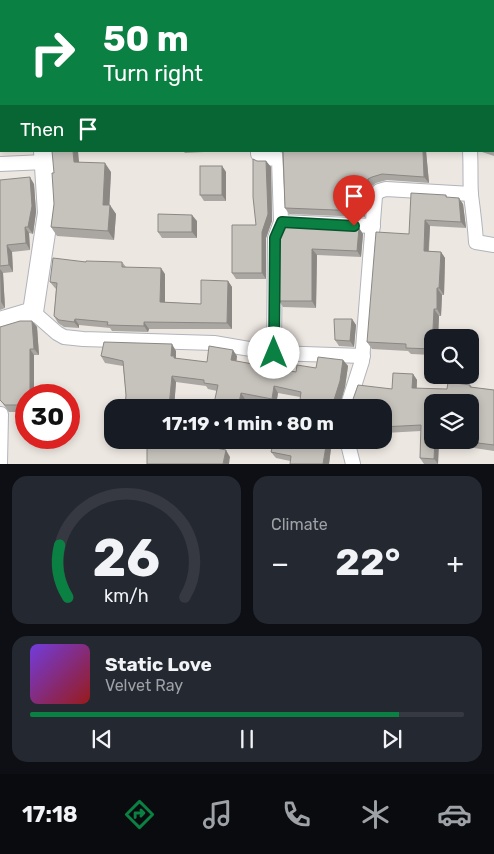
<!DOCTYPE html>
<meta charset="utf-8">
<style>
:root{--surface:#171b24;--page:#242831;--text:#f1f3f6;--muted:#9ea1a6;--line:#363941;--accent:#0b8043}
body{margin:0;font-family:Rubik,sans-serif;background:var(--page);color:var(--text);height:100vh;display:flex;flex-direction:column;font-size:19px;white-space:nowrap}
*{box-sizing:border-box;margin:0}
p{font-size:16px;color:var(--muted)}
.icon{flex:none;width:28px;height:28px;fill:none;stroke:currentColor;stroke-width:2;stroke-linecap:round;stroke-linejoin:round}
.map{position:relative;height:464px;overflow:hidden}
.details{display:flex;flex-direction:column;gap:12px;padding:12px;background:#0d0f14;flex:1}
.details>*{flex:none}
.top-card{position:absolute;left:0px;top:0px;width:495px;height:152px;box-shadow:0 2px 8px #0003;background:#0b8043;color:#fff;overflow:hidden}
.controls{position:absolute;left:424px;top:329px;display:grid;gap:10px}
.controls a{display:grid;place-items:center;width:55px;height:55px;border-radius:10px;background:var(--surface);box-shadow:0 2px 8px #0003;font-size:25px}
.speed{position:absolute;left:15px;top:384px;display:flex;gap:10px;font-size:25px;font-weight:700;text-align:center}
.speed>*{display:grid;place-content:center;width:65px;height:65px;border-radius:50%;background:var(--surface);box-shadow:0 2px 8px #0003;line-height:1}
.speed .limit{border:8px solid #d22;background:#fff;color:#111}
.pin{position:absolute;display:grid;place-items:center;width:42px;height:42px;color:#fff;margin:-51px -21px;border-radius:50% 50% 50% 0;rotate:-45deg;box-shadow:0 0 5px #0007}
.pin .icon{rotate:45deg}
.me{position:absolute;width:55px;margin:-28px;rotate:0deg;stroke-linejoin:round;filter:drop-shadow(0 0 4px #0008)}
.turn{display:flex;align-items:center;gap:18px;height:105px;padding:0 20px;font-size:22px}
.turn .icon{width:65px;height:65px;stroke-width:2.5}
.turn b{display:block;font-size:35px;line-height:42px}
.then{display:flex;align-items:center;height:48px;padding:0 20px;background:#0003;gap:10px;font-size:19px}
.big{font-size:38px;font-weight:700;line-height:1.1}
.details .widget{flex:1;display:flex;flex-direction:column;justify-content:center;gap:8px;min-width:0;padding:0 18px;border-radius:15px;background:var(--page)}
.details .dial{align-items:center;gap:0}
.dial svg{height:130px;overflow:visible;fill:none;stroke:var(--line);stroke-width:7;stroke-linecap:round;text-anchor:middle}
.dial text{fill:var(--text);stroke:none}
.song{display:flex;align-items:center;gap:15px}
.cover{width:60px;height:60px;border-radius:8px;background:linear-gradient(135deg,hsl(260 70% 55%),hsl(0 70% 35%))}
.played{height:5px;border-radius:2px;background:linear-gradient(90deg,var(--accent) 85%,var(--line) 85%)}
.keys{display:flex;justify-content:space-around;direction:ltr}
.heat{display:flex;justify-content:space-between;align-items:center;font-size:28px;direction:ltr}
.details .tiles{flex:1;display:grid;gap:12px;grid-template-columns:1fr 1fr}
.widget:last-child{grid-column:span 2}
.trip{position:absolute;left:104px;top:399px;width:288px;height:50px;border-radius:15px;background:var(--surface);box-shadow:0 2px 8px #0003;font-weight:700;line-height:50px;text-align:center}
.dock{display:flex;height:80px;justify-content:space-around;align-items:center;background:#090b0e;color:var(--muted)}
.dock .icon{width:35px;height:35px}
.dock .current{color:var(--accent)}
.dock b{font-size:22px;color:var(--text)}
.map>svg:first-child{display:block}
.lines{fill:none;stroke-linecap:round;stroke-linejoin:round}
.street-casing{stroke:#b1b4bc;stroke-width:16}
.secondary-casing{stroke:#b1b4bc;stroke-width:22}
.street{stroke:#fff;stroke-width:14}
.secondary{stroke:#fff;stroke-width:20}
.wall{fill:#aaa7a2}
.shaded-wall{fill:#8b8884}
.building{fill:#c6c2bc;stroke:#8b8884}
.route-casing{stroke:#07532c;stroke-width:12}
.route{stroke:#0b8043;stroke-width:9}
</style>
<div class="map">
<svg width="494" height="464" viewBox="0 0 494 464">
<rect width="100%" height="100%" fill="#ede7e1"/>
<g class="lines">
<defs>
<g id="street">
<path d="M 283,0 L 283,1"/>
<path d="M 479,1 L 479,0"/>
<path d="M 258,151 L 258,154 L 262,158 L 279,159 L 281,222 L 373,226"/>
<path d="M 470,151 C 471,166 470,181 471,195 C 473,210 475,226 476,242 L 494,245"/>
<path d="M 0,164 L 45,162"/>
<path d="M 281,222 L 275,238 L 274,353 L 363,356"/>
<path d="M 33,312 L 57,333 L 64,337 L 83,339 L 214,343 L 274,353"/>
<path d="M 347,408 L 362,361 L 375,196 L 379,191 L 386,189 L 471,194"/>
<path d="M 347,440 L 353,464"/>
<path d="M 0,464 L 1,414"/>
</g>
<g id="secondary">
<path d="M 9,0 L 9,1"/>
<path d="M 0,322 L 33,312 L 48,213 L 44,151"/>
</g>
</defs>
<use href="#street" class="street-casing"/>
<use href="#secondary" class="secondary-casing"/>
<use href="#street" class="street"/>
<use href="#secondary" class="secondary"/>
</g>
<g class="wall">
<path d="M 225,0 L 260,0 L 260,1 L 226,1 Z"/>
<path d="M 494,122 L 494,156 L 479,151 L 494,151 Z"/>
<path d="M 183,151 L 204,151 L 204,152 L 185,153 Z"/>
<path d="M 282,151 L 426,151 L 429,183 L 387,180 L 376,183 L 372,186 L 366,195 L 365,217 L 289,214 L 285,208 Z"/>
<path d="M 257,161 L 266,161 L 271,167 L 272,221 L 266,238 L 266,279 L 236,279 L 232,273 L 256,225 Z"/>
<path d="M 79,162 L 111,172 L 109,205 L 116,214 L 114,240 L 57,236 L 51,227 L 54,204 L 54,173 Z"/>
<path d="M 222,166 L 226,172 L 226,201 L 204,201 L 200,195 Z"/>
<path d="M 0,180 L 34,184 L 36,212 L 33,234 L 29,233 L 30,250 L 12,252 L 13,272 L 3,273 L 5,308 L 0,310 Z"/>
<path d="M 446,195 L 447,197 L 463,204 L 466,228 L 430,226 L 429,251 L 441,252 L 445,258 L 444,295 L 442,295 L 441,316 L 439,316 L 438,338 L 432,338 L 432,355 L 411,354 L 408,351 L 372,349 L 367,342 L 409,234 Z"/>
<path d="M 197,221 L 197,238 L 162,238 L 158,232 Z"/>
<path d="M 359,228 L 363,234 L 361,257 L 317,255 L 316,308 L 283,307 L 279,301 L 279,233 Z"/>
<path d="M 86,262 L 122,262 L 126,267 L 165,274 L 165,302 L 201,304 L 228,281 L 232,287 L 232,329 L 149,329 L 148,332 L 112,331 L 110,328 L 79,325 L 79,328 L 64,327 L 58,323 L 54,316 L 56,289 L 55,288 L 50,282 Z"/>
<path d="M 352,319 L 356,325 L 354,347 L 339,346 L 335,340 Z"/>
<path d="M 32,321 L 37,327 L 39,355 L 34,355 L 34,390 L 26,395 L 26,412 L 9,412 L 0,400 L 0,327 Z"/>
<path d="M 176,351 L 176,359 L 207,362 L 237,356 L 236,361 L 296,372 L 316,368 L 343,360 L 348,366 L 345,387 L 339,406 L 300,397 L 278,393 L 276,405 L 245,399 L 243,408 L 213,408 L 217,391 L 208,389 L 206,386 L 176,382 L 174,408 L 125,408 L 126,395 L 123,366 L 105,363 L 101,356 Z"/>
<path d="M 413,374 L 417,380 L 417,389 L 447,389 L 470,385 L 472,387 L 494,390 L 494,451 L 474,448 L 470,442 L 472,420 L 470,420 L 470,402 L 432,402 L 432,440 L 439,440 L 438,464 L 424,464 L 420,458 L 421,431 L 385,433 L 382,430 L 382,408 L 351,405 L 392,389 Z"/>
<path d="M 274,440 L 332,440 L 329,464 L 290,461 L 276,458 L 271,452 Z"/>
</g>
<g class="shaded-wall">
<path d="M 73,151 L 78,151 L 80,171 L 74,162 Z"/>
<path d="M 423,151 L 426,151 L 429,183 L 424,177 Z"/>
<path d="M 266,161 L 271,167 L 272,221 L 266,238 L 266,279 L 262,273 L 262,232 Z"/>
<path d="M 105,163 L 111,172 L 109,214 L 103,205 Z"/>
<path d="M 222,166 L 226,172 L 226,201 L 222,195 Z"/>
<path d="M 30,177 L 34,184 L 36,212 L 33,234 L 28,227 Z"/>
<path d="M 368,179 L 372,186 L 366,195 L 365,217 L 360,211 L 362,189 Z"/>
<path d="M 459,198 L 463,204 L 466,228 L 461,222 Z"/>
<path d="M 110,205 L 116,214 L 114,240 L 108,231 Z"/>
<path d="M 192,215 L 197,221 L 197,238 L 192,232 Z"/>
<path d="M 425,220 L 430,226 L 428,257 L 424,251 Z"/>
<path d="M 25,227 L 29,233 L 30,250 L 26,243 Z"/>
<path d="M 359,228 L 363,234 L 361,257 L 357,251 Z"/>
<path d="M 7,245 L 12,252 L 13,272 L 9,265 Z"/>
<path d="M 312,249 L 317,255 L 316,308 L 312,301 Z"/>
<path d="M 441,252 L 445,258 L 444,295 L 439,288 Z"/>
<path d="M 161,268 L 165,274 L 165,308 L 160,302 Z"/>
<path d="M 0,269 L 3,273 L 5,308 L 1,302 Z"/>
<path d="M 228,281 L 232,287 L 232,329 L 227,323 Z"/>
<path d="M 437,288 L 442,295 L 441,316 L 437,309 Z"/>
<path d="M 434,309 L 439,316 L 438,338 L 433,338 Z"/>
<path d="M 75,319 L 79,325 L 79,328 L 74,322 Z"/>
<path d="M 352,319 L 356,325 L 354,347 L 350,341 Z"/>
<path d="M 32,321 L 37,327 L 39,355 L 34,349 Z"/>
<path d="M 144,322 L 149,329 L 148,332 L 144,326 Z"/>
<path d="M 172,344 L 176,351 L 176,361 L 171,356 Z"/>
<path d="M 30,349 L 34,355 L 34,395 L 30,390 Z"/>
<path d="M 233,350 L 237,356 L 236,366 L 231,360 Z"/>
<path d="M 343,360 L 348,366 L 345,387 L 339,408 L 337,408 L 334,404 L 334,400 Z"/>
<path d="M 413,374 L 417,380 L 416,394 L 412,388 Z"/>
<path d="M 172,376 L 176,382 L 174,408 L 169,408 Z"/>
<path d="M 274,386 L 278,393 L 276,405 L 272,399 Z"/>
<path d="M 241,393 L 245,399 L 243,408 L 238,408 Z"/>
<path d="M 197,440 L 203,440 L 201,450 L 196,444 Z"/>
<path d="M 327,440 L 332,440 L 329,464 L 323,464 Z"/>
<path d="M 435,440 L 439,440 L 438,464 L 434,459 Z"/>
<path d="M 226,450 L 230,457 L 229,464 L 223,464 Z"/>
</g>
<g class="building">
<path d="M 16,0 L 38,0 L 38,1 L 15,1 Z"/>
<rect x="77" y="0" width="21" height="1"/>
<rect x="184" y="0" width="33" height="1"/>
<rect x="289" y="0" width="30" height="1"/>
<rect x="402" y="0" width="25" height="1"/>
<path d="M 52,151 L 73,151 L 74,162 L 105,163 L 103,205 L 110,205 L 108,231 L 51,227 L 54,204 L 52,173 L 54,173 Z"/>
<path d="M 283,151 L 423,151 L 424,177 L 382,174 L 372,177 L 368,179 L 362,189 L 360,211 L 285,208 Z"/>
<path d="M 253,159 L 257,161 L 266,161 L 268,214 L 262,232 L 262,273 L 232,273 L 232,225 L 256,225 L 253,197 Z"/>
<rect x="200" y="166" width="22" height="29"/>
<path d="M 30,177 L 32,206 L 28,227 L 25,227 L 26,243 L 7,245 L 9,265 L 0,266 L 0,180 Z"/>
<path d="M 411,193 L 446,195 L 446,197 L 459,198 L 461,222 L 425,220 L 424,251 L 441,252 L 439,288 L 437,288 L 437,309 L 434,309 L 432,349 L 406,348 L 406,344 L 367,342 L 376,232 L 409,234 Z"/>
<path d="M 158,214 L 192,215 L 192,232 L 158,232 Z"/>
<path d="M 282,225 L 359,228 L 357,251 L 312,249 L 312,301 L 279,301 L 279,233 Z"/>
<path d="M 53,258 L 86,262 L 86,261 L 122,262 L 122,267 L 161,268 L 160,302 L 201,304 L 201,280 L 228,281 L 227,323 L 144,322 L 144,326 L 107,325 L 108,322 L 75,319 L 74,322 L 59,320 L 54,316 L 57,283 L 50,282 Z"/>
<path d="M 334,319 L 352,319 L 350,341 L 335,340 Z"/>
<path d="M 20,321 L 32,321 L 34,349 L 30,349 L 30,390 L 39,390 L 39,395 L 26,395 L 26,405 L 5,405 L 0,400 L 0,327 Z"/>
<path d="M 104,342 L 172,344 L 171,356 L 174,356 L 174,358 L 207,362 L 209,346 L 233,350 L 231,360 L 296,372 L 297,365 L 316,368 L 318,357 L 343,360 L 340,381 L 334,400 L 334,404 L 337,408 L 299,408 L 301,392 L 274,386 L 272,399 L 241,393 L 238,408 L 213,408 L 218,385 L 204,383 L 204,380 L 172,376 L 169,407 L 170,408 L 125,408 L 126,395 L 123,361 L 101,356 Z"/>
<path d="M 393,373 L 413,374 L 412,388 L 447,389 L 448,382 L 470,385 L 470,387 L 494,390 L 494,445 L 470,442 L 473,415 L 470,414 L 470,402 L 432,402 L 432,440 L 435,440 L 434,459 L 420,458 L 421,425 L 382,427 L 382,408 L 349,408 L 351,405 L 358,385 L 392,389 Z"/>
<path d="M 147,440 L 197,440 L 196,444 L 226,450 L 223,464 L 147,464 Z"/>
<path d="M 274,440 L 327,440 L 323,464 L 290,464 L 291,456 L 271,452 Z"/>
</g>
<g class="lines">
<defs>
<path id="route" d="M 274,353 L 275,238 L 282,222 L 354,226"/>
</defs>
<use href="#route" class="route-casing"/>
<use href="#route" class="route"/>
</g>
</svg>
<div class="controls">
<a><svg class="icon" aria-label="search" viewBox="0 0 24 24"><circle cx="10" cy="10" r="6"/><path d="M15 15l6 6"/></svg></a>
<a><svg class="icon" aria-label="layers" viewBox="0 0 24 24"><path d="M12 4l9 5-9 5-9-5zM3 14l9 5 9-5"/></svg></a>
</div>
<div class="speed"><div class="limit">30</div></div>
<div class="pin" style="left:354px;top:226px;background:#d93025"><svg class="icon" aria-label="arrive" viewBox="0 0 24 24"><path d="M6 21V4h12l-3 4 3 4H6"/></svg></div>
<svg class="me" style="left:274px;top:353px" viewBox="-20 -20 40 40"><circle r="19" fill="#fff"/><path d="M0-13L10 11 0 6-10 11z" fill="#0b8043"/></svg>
<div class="trip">17:19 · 1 min · 80 m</div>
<div class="top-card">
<div class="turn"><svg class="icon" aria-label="right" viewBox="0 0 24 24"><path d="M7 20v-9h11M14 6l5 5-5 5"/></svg><div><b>50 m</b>Turn right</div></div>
<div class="then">Then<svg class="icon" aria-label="arrive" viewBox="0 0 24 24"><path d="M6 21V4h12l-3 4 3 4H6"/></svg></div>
</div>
</div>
<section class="details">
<div class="tiles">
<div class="widget dial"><svg viewBox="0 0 100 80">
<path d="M14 69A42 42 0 1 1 86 69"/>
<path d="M14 69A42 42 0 0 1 9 37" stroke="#0b8043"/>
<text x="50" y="56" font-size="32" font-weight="700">26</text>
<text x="50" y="72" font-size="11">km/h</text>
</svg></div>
<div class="widget"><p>Climate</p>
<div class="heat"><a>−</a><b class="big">22°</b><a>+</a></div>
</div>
<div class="widget">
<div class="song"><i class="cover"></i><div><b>Static Love</b><p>Velvet Ray</p></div></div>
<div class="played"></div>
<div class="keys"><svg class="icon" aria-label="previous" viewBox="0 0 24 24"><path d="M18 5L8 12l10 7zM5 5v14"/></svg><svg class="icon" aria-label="pause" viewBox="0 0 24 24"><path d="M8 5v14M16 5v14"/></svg><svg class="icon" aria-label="next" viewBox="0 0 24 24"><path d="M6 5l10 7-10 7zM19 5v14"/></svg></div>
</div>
</div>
</section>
<nav class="dock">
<b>17:18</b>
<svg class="icon current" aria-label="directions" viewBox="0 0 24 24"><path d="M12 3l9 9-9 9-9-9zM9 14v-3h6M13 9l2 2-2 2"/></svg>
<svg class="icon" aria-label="music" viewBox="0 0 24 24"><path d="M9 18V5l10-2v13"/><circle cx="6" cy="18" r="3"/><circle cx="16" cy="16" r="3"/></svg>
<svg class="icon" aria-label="phone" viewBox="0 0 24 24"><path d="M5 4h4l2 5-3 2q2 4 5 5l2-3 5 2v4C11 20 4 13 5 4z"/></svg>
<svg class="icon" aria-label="climate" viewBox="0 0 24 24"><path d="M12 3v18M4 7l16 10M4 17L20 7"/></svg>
<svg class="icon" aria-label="car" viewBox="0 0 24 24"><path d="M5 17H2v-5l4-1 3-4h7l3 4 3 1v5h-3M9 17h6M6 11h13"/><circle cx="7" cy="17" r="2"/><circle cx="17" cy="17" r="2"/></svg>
</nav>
